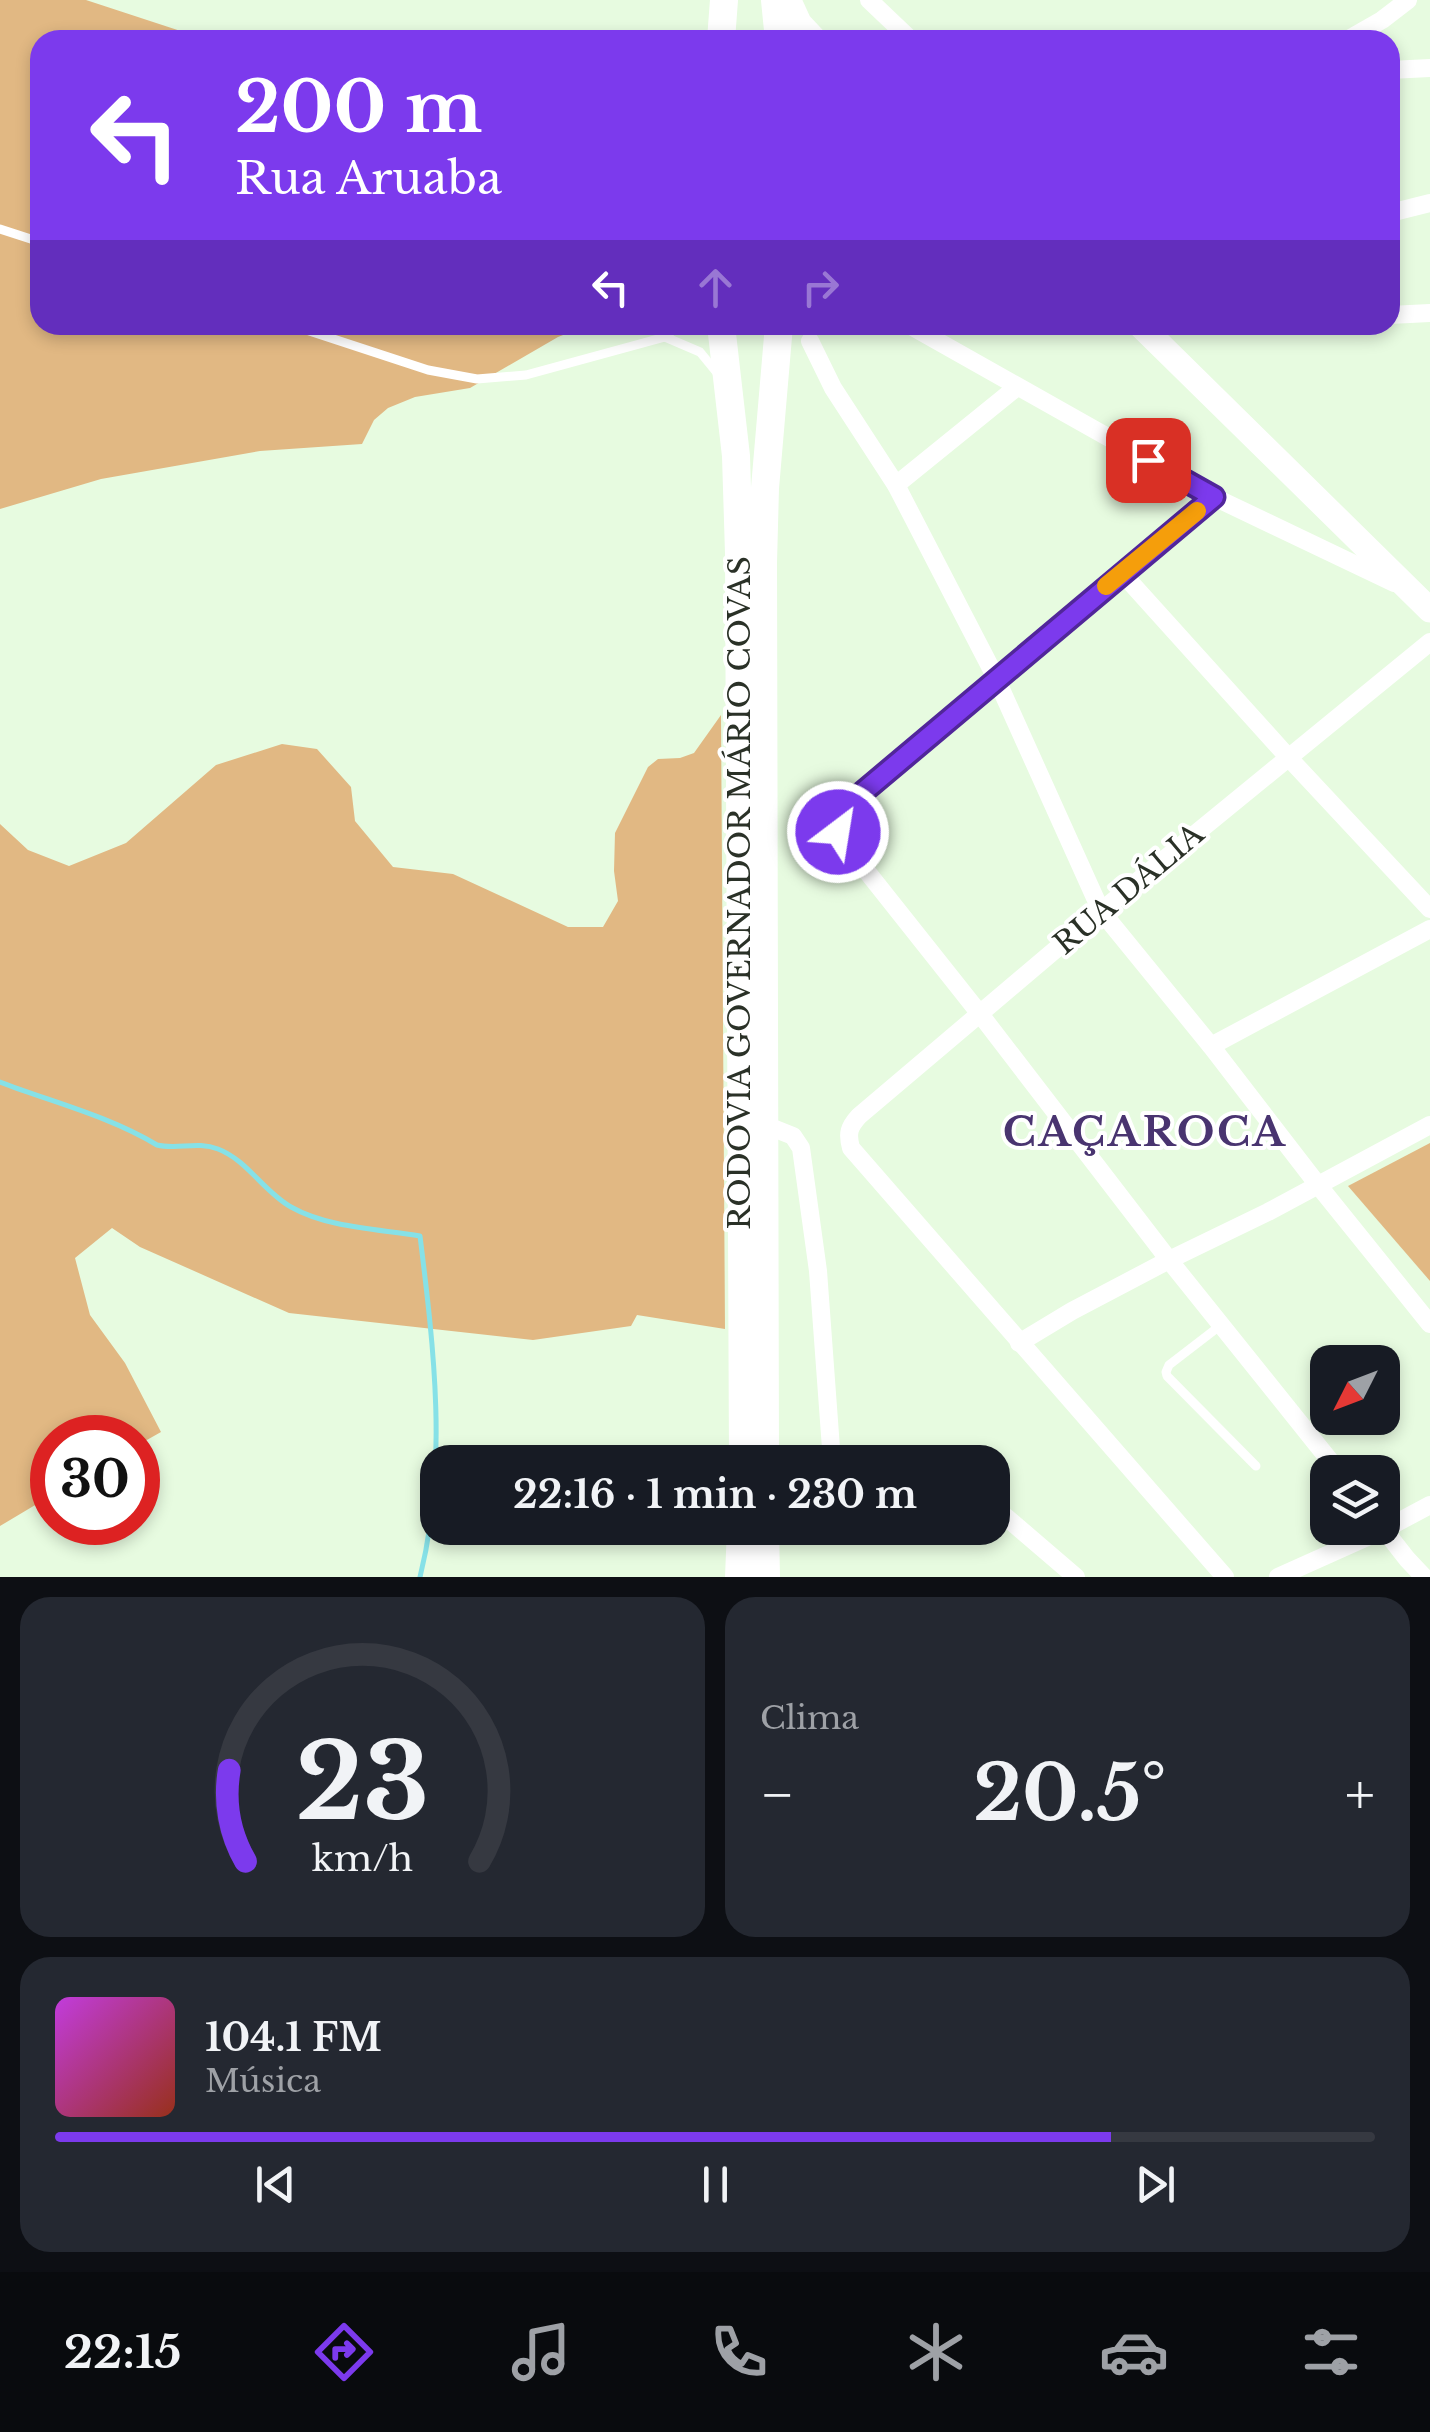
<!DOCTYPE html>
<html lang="pt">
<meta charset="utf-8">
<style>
:root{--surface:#171b24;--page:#242831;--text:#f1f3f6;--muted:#9ea1a6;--line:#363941;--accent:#7c3aed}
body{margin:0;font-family:"Libre Baskerville",serif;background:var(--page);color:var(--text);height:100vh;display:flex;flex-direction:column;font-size:38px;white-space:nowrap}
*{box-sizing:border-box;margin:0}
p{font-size:32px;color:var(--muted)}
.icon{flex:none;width:55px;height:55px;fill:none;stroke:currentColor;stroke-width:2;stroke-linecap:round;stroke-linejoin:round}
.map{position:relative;height:1577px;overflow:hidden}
.drawer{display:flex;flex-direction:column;gap:20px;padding:20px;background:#0d0f14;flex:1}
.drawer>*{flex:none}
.banner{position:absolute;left:30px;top:30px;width:1370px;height:305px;border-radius:30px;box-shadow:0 5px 15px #0003;background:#7c3aed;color:#fff;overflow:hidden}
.needle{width:65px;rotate:228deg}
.tools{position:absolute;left:1310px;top:1345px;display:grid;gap:20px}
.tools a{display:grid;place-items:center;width:90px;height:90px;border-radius:20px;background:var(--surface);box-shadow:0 5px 15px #0003;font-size:50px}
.speed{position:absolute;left:30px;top:1415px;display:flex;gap:20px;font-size:50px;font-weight:700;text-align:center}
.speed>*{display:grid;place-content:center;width:130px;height:130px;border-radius:50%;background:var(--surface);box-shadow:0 5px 15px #0003;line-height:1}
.speed .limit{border:15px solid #d22;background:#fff;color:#111}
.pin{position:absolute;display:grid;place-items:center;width:85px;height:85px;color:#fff;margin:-42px;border-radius:20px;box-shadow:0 5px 15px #0006}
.me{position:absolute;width:110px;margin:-55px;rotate:31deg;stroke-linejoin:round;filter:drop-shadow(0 0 8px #0008)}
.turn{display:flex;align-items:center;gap:35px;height:210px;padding:0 40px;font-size:45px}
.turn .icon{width:130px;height:130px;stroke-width:2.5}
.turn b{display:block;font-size:70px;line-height:85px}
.lanes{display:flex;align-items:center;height:95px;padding:0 40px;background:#0003;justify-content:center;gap:50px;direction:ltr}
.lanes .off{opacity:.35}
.big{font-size:75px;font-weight:700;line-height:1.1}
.drawer .widget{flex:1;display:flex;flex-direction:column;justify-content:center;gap:15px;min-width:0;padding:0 35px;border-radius:30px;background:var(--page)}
.drawer .dial{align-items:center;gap:0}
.dial svg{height:260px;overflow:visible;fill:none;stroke:var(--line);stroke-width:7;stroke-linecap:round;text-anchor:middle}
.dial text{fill:var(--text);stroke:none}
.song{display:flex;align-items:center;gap:30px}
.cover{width:120px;height:120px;border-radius:15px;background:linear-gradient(135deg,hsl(290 70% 55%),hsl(10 70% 35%))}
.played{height:10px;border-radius:5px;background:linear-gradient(90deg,var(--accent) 80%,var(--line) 80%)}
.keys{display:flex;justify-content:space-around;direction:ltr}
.heat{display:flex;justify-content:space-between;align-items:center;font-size:55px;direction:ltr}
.drawer .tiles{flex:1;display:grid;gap:20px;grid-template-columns:1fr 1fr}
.widget:last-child{grid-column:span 2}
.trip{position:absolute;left:420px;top:1445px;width:590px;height:100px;border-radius:30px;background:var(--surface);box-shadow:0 5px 15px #0003;font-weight:700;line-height:100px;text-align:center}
.dock{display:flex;height:160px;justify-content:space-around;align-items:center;background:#090b0e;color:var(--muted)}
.dock .icon{width:70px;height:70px}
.dock .current{color:var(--accent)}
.dock b{font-size:45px;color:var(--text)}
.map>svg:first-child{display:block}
.green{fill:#e1b883}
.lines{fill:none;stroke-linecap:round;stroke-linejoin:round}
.stream{stroke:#86e1e7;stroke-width:5}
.lane{stroke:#fff;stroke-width:9}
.street{stroke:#fff;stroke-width:18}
.secondary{stroke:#fff;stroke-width:25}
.primary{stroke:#fff;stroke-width:28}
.route-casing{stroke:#51269a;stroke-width:25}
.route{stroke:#7c3aed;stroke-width:18}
.slow{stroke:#f59e0b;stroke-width:18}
.labels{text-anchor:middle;stroke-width:8;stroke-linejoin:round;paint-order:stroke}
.street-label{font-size:30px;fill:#2a3127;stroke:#fff}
.district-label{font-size:40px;font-weight:bold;letter-spacing:2.5px;fill:#493470;stroke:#fff}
</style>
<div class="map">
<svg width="1430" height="1577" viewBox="0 0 1430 1577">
<rect width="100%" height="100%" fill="#e7fbe0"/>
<g class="green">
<path d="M 0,0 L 86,0 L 208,40 L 40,40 L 40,325 L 589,325 L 558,337 L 470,388 L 415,397 L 388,408 L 374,420 L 362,444 L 260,451 L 101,479 L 0,509 Z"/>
<path d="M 721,715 L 725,1329 L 637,1315 L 631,1326 L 533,1340 L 289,1313 L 140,1247 L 112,1228 L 75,1258 L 90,1315 L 125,1363 L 161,1432 L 138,1445 L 138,1438 L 52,1438 L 52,1495 L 0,1526 L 0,824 L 28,850 L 69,866 L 126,843 L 216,765 L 282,744 L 317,749 L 351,787 L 355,821 L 393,867 L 453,874 L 568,927 L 603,927 L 618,901 L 614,871 L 615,833 L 648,767 L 658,759 L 680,758 L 694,753 Z"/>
<path d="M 1430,1143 L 1430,1281 L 1348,1186 Z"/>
</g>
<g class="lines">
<path class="stream" d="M 0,1082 C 52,1102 109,1116 157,1145 C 177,1150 197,1141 218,1149 C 247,1160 264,1192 291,1207 C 328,1228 379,1229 420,1236 C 434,1349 448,1465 420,1577"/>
<g class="lane">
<path d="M 0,229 L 40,242"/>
<path d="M 291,325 L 428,370 L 477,379 L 526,375 L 665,337 L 679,325"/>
<path d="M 665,337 L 700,352 L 718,374"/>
<path d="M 1221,1325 L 1169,1365 L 1166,1372 L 1167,1376 L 1256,1466"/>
</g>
<g class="street">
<path d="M 869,0 L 911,40"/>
<path d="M 1347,40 L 1382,20 L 1408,0"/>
<path d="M 1390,70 L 1430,68"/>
<path d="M 1390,213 L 1430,203"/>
<path d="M 1390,315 L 1430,313"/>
<path d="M 909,325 L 1214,497 L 1394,583"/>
<path d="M 810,341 L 833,388 L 896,485 L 996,678 L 1101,911 L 1211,1046 L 1318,1185 L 1430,1324"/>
<path d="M 896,485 L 1017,387"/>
<path d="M 1214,497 L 844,808 L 835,823 L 853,854 L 980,1014 L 1169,1260 L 1339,1472"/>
<path d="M 1122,573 L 1288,757 L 1430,909"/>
<path d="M 1211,1046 L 1430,929"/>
<path d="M 763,1124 L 793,1136 L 801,1148 L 818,1271 L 832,1462"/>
<path d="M 1019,1343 L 1072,1311 L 1169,1260 L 1268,1212 L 1430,1125"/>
<path d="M 992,1512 L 1006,1517 L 1076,1577"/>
<path d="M 1382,1527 L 1407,1559 L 1424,1577"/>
<path d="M 1225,1577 L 851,1148 C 847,1133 849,1127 859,1116 L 1101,911 L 1430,642"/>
<path d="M 1278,1577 L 1385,1529 L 1430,1505"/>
</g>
<path class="secondary" d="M 1140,325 L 1430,610"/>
<g class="primary">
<path d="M 775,0 L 779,40"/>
<path d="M 787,0 L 798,24 L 813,40"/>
<path d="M 721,40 L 724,0"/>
<path d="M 721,325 L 736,456 L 739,553 L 743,1462"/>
<path d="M 765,1462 L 763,563 L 765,488 L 779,325"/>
<path d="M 765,1528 L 766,1577"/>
<path d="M 739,1577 L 741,1528"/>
</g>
</g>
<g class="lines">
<defs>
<path id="route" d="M 838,832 L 834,823 L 844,808 L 1214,497 L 1148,460"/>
</defs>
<use href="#route" class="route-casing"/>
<use href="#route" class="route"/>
<path class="slow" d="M 1106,586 L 1197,511"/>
</g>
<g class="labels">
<g class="street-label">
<text transform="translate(1129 889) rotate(-40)" y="10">RUA DÁLIA</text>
<text transform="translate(740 893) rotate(-90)" y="10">RODOVIA GOVERNADOR MÁRIO COVAS</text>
</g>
<g class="district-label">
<text x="1145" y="1146">CAÇAROCA</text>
</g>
</g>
</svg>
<div class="tools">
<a><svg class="needle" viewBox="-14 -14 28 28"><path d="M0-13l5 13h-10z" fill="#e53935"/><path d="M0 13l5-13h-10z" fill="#9ea1a6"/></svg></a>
<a><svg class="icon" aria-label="layers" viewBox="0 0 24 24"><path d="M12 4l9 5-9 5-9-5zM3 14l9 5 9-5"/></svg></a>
</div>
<div class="speed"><div class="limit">30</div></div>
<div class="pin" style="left:1148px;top:460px;background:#d93025"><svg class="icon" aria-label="arrive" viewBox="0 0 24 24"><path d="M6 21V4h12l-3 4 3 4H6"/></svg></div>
<svg class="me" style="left:838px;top:832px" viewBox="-20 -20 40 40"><circle r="17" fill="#7c3aed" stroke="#fff" stroke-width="3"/><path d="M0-11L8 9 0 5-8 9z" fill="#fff"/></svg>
<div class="trip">22:16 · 1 min · 230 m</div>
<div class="banner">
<div class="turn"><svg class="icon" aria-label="left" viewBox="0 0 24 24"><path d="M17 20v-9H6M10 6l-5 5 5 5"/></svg><div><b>200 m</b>Rua Aruaba</div></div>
<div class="lanes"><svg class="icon" aria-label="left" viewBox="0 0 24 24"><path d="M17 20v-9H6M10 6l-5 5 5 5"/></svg><svg class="icon off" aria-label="ahead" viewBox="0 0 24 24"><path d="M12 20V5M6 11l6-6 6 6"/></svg><svg class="icon off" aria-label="right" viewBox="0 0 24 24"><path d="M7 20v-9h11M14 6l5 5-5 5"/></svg></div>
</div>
</div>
<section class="drawer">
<div class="tiles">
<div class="widget dial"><svg viewBox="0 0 100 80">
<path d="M14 69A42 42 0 1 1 86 69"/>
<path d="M14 69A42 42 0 0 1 9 41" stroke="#7c3aed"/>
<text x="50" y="56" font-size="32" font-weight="700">23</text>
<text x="50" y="72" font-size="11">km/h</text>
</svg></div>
<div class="widget"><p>Clima</p>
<div class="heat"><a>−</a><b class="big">20.5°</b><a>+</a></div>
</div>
<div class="widget">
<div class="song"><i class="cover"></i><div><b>104.1 FM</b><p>Música</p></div></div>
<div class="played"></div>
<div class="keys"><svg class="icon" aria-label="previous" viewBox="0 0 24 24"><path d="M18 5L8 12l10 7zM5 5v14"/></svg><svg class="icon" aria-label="pause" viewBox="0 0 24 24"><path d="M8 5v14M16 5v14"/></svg><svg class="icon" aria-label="next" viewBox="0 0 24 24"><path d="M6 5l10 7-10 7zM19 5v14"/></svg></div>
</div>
</div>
</section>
<nav class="dock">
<b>22:15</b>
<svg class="icon current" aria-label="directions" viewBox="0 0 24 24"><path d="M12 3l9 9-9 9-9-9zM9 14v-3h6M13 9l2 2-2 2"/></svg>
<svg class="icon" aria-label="music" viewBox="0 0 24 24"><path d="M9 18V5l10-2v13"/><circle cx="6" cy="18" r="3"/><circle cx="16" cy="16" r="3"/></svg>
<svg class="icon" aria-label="phone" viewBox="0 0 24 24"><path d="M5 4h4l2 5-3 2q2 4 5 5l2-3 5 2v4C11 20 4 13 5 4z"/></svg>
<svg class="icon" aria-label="climate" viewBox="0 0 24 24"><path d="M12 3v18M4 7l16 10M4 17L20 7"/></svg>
<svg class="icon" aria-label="car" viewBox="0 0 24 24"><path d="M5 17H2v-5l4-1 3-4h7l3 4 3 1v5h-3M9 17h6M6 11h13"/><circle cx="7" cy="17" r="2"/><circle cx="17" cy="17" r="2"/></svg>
<svg class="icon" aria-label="filters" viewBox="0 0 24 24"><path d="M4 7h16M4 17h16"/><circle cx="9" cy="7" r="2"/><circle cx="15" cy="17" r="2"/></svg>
</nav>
